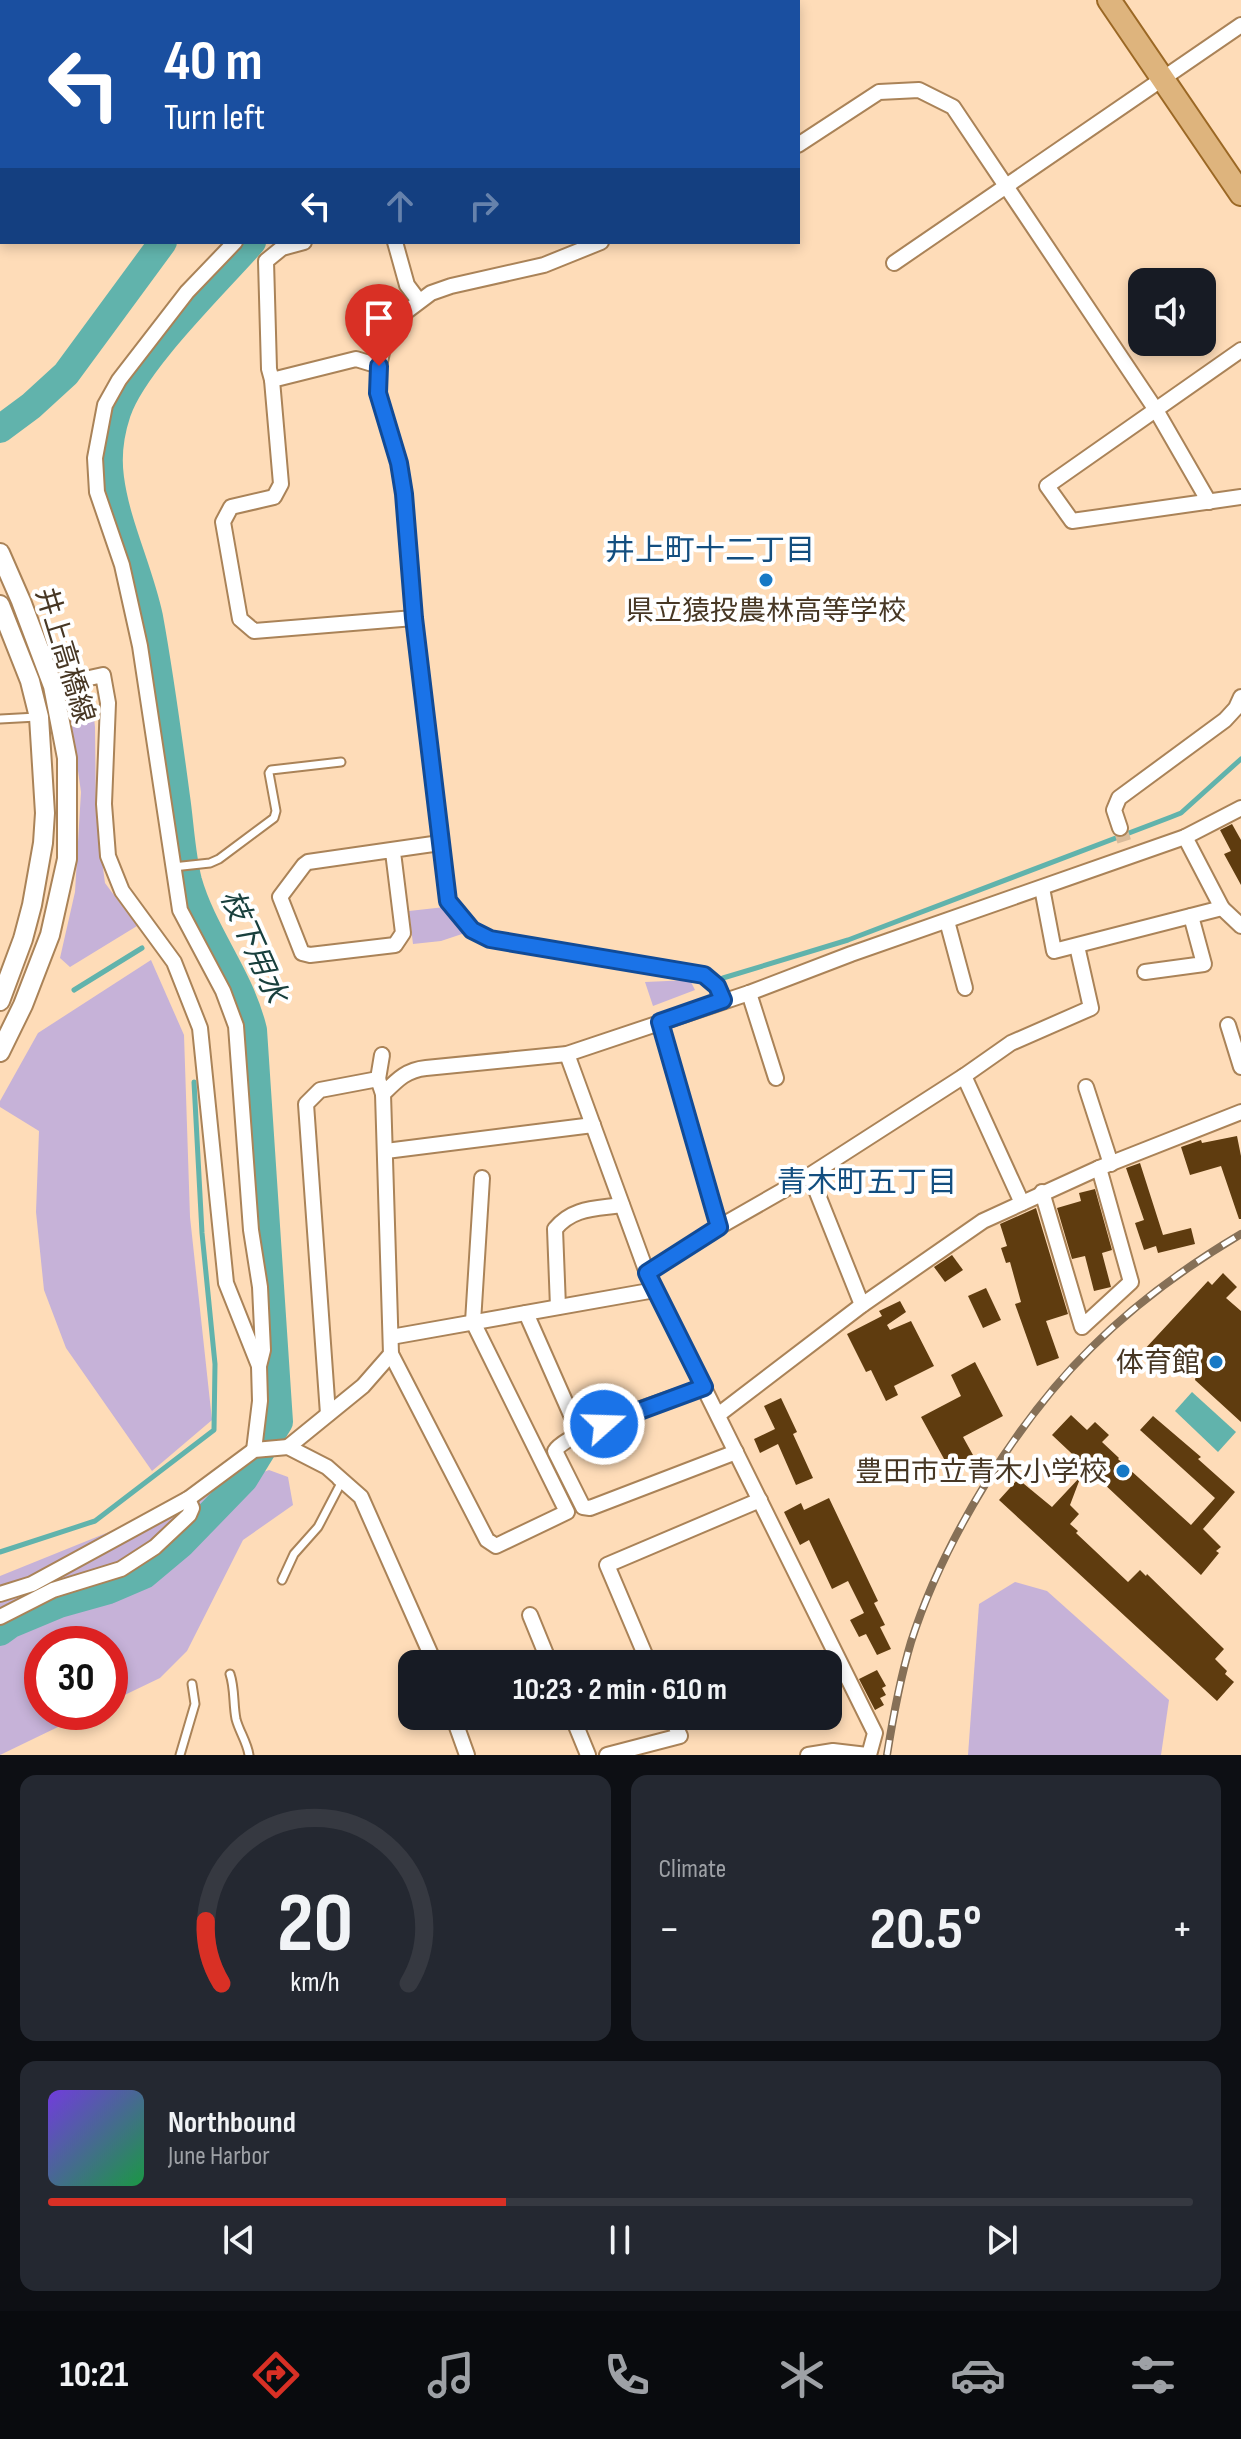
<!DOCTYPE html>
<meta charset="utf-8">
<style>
:root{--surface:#171b24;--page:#242831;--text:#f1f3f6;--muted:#9ea1a6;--line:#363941;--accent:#d93025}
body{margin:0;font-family:"Sofia Sans Condensed","Noto Sans JP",sans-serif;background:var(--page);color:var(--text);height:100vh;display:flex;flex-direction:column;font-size:30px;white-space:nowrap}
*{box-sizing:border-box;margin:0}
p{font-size:26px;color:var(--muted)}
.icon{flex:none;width:44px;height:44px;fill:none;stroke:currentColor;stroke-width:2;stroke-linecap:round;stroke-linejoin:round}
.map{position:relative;height:1755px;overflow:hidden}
.side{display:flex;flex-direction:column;gap:20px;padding:20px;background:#0d0f14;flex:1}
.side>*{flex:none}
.banner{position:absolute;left:0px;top:0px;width:800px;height:244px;box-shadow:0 4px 12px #0003;background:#1a4fa0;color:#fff;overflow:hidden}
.tools{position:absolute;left:1128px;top:268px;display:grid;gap:16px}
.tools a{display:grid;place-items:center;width:88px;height:88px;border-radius:16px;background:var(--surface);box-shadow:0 4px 12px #0003;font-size:40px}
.speed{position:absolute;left:24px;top:1626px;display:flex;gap:16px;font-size:40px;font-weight:700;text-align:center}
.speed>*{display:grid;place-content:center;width:104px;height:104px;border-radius:50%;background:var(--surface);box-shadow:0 4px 12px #0003;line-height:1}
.speed .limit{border:12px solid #d22;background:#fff;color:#111}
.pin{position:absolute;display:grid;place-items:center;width:68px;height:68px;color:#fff;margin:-82px -34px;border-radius:50% 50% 50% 0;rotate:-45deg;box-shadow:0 0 8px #0007}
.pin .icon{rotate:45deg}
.me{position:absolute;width:88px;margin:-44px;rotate:70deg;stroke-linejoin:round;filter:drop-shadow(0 0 6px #0008)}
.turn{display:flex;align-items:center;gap:28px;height:168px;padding:0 32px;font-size:36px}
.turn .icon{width:104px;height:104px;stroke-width:2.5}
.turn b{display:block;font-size:56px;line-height:68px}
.lanes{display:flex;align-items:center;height:76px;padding:0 32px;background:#0003;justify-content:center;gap:40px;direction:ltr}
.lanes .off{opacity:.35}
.big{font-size:60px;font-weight:700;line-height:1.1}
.side .tile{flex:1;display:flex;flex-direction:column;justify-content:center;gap:12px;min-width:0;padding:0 28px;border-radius:16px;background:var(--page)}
.side .dial{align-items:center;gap:0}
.dial svg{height:208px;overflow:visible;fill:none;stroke:var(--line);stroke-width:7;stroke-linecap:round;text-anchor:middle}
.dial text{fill:var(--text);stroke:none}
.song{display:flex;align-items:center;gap:24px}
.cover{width:96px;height:96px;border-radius:12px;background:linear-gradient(135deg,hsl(260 70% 55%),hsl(140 70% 35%))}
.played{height:8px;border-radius:4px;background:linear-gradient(90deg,var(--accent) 40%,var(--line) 40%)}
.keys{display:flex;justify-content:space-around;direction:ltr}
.heat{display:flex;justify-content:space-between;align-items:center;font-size:44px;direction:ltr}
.side .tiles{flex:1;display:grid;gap:20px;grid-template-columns:1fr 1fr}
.tile:last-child{grid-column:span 2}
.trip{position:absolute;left:398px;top:1650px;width:444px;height:80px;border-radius:16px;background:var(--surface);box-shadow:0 4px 12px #0003;font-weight:700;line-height:80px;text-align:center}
.tabs{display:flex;height:128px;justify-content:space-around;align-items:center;background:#090b0e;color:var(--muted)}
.tabs .icon{width:56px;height:56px}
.tabs .on{color:var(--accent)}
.tabs b{font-size:36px;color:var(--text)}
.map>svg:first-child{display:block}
.green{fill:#c6b2d8}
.water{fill:#61b3ac}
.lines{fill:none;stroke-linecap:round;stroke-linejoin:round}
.stream{stroke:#61b3ac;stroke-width:5}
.river{stroke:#61b3ac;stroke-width:28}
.building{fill:#5f3c0f}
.minor-tunnel{stroke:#d9bb9a;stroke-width:14;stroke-dasharray:14 7;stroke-linecap:butt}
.service-casing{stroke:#aa8358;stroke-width:11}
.minor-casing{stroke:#aa8358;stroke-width:18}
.tertiary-casing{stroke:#aa8358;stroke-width:22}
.primary-casing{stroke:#9b6825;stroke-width:26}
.service{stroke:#fff;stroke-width:7}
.minor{stroke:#fff;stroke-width:14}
.tertiary{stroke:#fff;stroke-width:18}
.primary{stroke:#deb47d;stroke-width:22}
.rail-casing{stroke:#867057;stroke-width:8}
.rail{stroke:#fff;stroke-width:5;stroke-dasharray:15;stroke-linecap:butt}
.route-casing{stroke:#114b97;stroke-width:20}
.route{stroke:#1a73e8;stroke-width:14}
.poi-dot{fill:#1779c5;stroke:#fff;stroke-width:3}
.labels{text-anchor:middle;stroke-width:8;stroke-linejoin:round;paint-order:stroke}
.poi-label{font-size:28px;fill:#473724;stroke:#fff;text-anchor:end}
.street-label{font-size:28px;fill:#473724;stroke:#fff}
.neighbourhood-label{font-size:30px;fill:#134e7f;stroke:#fff}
.water-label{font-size:30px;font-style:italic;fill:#19403d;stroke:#fff}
</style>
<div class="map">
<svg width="1241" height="1755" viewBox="0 0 1241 1755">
<rect width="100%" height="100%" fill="#fedcb8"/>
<g class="green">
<path d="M 92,699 L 95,727 L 96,815 L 105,883 L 137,926 L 70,967 L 60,958 L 75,892 L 81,792 L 68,700 Z"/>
<path d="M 445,907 L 465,933 L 441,941 L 413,944 L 409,911 Z"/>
<path d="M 151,960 L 184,1035 L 190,1217 L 212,1420 L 152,1471 L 66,1348 L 44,1290 L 36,1212 L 39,1131 L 0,1107 L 0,1101 L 38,1033 Z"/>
<path d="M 690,980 L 695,990 L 653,1006 L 645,982 Z"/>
<path d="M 269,1470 L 288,1477 L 293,1505 L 243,1540 L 187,1651 L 160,1678 L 110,1702 L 110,1644 L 42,1644 L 42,1712 L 89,1712 L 0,1755 L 0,1576 L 208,1492 Z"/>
<path d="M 1015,1582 L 1047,1591 L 1169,1700 L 1161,1755 L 968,1755 L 979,1604 Z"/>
</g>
<path class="water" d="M 1192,1392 L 1236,1432 L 1218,1452 L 1175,1411 Z"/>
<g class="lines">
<g class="stream">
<path d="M 723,978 L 848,940 L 1171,817 L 1181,813 L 1241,759"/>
<path d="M 74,990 L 142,948"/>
<path d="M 0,1552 L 95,1521 L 214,1430 L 215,1364 L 202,1233 L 194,1082"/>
</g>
<g class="river">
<path d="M 390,2 L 390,0"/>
<path d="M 779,2 L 780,0"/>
<path d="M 0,429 L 31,406 L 66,374 L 163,242"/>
<path d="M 0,1632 L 11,1624 L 59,1604 L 109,1590 L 144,1575 L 181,1544 L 244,1479 L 279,1422 L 253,1030 C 240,976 203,934 188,881 C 181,854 180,824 176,797 C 168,737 160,677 149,617 C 139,570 116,525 110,478 C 107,456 110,433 117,412 C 134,362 215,284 252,242"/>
</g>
</g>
<g class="building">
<path d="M 1232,824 L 1241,840 L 1241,885 L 1224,854 L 1231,851 L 1220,830 Z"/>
<path d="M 1237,1136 L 1241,1156 L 1241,1219 L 1239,1219 L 1221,1166 L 1190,1175 L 1181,1147 L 1201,1140 L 1202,1143 Z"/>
<path d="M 1140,1163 L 1163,1235 L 1191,1228 L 1195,1244 L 1158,1253 L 1156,1246 L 1144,1250 L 1135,1223 L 1144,1220 L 1126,1168 Z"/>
<path d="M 1095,1189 L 1112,1250 L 1102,1253 L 1111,1287 L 1094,1291 L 1085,1256 L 1072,1259 L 1057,1208 L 1081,1201 L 1079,1193 Z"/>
<path d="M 1036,1208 L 1068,1314 L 1046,1321 L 1059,1358 L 1037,1366 L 1015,1304 L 1021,1302 L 1010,1262 L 1006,1263 L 1001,1248 L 1007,1246 L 1000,1224 Z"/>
<path d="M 952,1255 L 963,1270 L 945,1282 L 934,1267 Z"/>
<path d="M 1223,1273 L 1237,1287 L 1226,1298 L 1241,1311 L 1241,1422 L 1195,1380 L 1196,1375 L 1166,1347 L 1153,1361 L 1143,1351 L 1208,1281 L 1212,1285 Z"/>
<path d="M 986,1288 L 1001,1320 L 983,1328 L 968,1296 Z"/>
<path d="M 900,1301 L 906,1312 L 887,1325 L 890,1330 L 911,1321 L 934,1366 L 894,1386 L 898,1395 L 886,1401 L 871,1370 L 866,1372 L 847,1334 L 882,1316 L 879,1311 Z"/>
<path d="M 975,1362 L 1003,1416 L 963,1437 L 973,1455 L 949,1468 L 921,1417 L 961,1396 L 951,1375 Z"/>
<path d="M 781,1398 L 797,1432 L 793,1434 L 813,1478 L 796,1485 L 778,1444 L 760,1453 L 754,1439 L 775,1429 L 764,1406 Z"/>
<path d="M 1071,1415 L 1087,1430 L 1095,1422 L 1109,1435 L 1102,1442 L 1119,1458 L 1118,1459 L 1191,1525 L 1215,1498 L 1140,1430 L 1153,1416 L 1201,1457 L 1198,1459 L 1235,1492 L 1203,1529 L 1221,1547 L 1216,1551 L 1219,1553 L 1201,1575 L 1052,1435 Z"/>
<path d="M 1081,1476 L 1070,1505 L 1079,1514 L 1070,1524 L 1078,1531 L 1076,1533 L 1128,1582 L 1140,1570 L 1146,1576 L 1147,1574 L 1224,1649 L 1215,1659 L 1227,1671 L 1225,1674 L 1234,1682 L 1217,1701 L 999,1500 L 1018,1479 L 1052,1507 Z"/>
<path d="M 829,1498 L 878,1601 L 874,1603 L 885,1625 L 880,1627 L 891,1649 L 877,1655 L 866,1634 L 859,1637 L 850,1620 L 864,1613 L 848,1581 L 832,1589 L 809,1540 L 800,1545 L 784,1512 L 801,1503 L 804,1510 Z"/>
<path d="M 877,1670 L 886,1686 L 882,1688 L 886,1695 L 880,1698 L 884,1705 L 875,1710 L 859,1679 Z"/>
</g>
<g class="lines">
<path class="minor-tunnel" d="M 1120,828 L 1126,847"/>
<defs>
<g id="service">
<path d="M 0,719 L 37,717"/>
<path d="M 173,867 L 210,863 L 219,859 L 274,818 L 276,811 L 269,773 L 271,770 L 341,762"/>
<path d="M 282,1580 L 294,1554 L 318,1527 L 341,1483 L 337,1481"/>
<path d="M 230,1674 C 235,1689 233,1704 236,1719 C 239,1731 247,1742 249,1755"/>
<path d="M 180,1755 L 195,1704 L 192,1684"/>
</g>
<g id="minor">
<path d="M 374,0 L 375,2"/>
<path d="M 178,2 L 181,0"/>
<path d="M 0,122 L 2,121"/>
<path d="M 798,145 L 879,92 L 919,90 L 953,107 L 1156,410 L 1209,502"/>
<path d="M 235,242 L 187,292 L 119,380 L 105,405 L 95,458 L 97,492 L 122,565 L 140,646 L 180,910 L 223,991 L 236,1026 L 251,1230 L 260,1287 L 263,1350 L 259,1366"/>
<path d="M 395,242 L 407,285 L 419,301"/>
<path d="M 601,242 L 544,265 L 451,286 L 431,293 L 403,314 L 383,348 L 379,366 L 378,393 L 399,463 L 404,494 L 414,618 L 448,901 L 472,930 L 490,939 L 704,975 L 717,986 L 723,1000"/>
<path d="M 894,263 L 1241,25"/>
<path d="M 1241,350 L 1047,486 L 1072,521 L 1241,497"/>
<path d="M 379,366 L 356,359 L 272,380 L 281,484 L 274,497 L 231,507 L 223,522 L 240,619 L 254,631 L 414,618"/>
<path d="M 272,380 L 269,369 L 266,261 L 282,248 L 304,242"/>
<path d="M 53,686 L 103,675 L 108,703 L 104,804 L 108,856 L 122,891 L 174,962 L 200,1028 L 226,1283 L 259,1366 L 260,1401 L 254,1450"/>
<path d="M 1120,828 L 1114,810 L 1119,798 L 1225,720 L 1236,708 L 1241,697"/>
<path d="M 393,852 L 403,933 L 395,945 L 310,955 L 302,953 L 280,897 L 304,865 L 308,862 L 440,843"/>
<path d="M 1042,888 L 1054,951 L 1222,908 L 1185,837"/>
<path d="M 1222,908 L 1241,926"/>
<path d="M 947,921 L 965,988"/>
<path d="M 1145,972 L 1204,964 L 1191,916"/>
<path d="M 749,993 L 776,1078"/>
<path d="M 660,1022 L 719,1227"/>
<path d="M 1228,1025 L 1241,1067"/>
<path d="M 567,1054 L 647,1273 L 875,1733 L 869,1755"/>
<path d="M 964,1076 L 1022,1203"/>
<path d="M 378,1079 L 382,1055"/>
<path d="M 1086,1087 L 1111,1164"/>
<path d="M 386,1151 L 593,1125"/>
<path d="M 810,1175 L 862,1305"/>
<path d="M 482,1178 L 473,1322 L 567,1512 L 496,1546 L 487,1540 L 391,1354 L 383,1094 C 397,1080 406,1070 426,1068 L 567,1054 L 749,993 L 851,954 L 1185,837 L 1241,808"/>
<path d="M 1042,1192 L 1082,1327 L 1131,1282 L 1099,1168"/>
<path d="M 647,1273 L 719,1227 L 810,1175 L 964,1076 L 1011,1043 L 1091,1008 L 1077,946"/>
<path d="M 558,1307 L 555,1229 C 573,1207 596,1209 622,1205"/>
<path d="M 526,1313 L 579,1433"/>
<path d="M 391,1337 L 655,1290"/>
<path d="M 704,1387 C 677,1397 566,1431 555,1451 L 583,1507 L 590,1508 L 736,1452"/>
<path d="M 328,1414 L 306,1104 L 320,1090 L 378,1079 L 383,1094"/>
<path d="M 718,1415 L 862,1305 L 983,1221 L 1099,1168 L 1241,1112"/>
<path d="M 288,1447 L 363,1386 L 391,1354"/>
<path d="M 0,1594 L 32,1584 L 188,1499 L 254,1450 L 288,1447 L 327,1467 L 361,1497 L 435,1664"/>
<path d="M 530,1615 L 550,1664"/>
<path d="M 0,1617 L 53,1590 L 121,1569 L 155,1547 L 189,1515 L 192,1508 L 188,1499"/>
<path d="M 649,1664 L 607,1565 L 760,1500"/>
<path d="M 453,1716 L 467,1755"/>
<path d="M 572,1716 L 588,1755"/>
<path d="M 607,1755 L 680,1736 L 671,1716"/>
<path d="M 808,1755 L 833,1751 L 867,1755"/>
</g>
<g id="tertiary">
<path d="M 0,553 L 21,601 L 53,686 L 67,758 L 67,859 L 50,935 L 23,1005 L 0,1052"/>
<path d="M 0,605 L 30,681 L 39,717 L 45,813 L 43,843 L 32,905 L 23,939 L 0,1001"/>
</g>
<path id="primary" d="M 1109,0 L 1241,194"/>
</defs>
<use href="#service" class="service-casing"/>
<use href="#minor" class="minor-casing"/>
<use href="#tertiary" class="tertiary-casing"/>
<use href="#primary" class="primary-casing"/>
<use href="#service" class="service"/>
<use href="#minor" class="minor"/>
<use href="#tertiary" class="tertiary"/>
<use href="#primary" class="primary"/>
<defs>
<path id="rail" d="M 887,1755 C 893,1717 900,1679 911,1642 C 943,1541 1016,1422 1091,1348 C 1136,1303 1187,1266 1241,1234"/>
</defs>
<use href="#rail" class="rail-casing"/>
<use href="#rail" class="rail"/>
</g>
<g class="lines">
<defs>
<path id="route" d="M 379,366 L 378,393 L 399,463 L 404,494 L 414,618 L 448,901 L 472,930 L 490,939 L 704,975 L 717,986 L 723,1000 L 660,1022 L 719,1227 L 647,1273 L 704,1387 L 604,1424"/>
</defs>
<use href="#route" class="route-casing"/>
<use href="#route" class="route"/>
</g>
<g class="poi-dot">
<circle cx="766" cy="580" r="8"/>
<circle cx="1216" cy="1362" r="8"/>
<circle cx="1123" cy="1471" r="8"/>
</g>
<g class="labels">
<g class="poi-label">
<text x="766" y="620" text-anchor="middle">県立猿投農林高等学校</text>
<text x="1200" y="1372">体育館</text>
<text x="1107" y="1481">豊田市立青木小学校</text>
</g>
<g class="street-label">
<text transform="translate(66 655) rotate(73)" y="10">井上高橋線</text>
</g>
<g class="neighbourhood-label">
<text x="710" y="560">井上町十二丁目</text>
<text x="867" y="1192">青木町五丁目</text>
</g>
<g class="water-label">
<text transform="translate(254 946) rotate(66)" y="10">枝下用水</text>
</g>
</g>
</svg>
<div class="tools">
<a><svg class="icon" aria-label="sound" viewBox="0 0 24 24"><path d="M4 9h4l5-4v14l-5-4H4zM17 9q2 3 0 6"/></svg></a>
</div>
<div class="speed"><div class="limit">30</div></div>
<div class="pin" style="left:379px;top:366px;background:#d93025"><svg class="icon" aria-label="arrive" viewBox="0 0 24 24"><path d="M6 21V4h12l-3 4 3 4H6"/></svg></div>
<svg class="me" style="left:604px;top:1424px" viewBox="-20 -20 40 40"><circle r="17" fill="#1a73e8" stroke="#fff" stroke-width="3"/><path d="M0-11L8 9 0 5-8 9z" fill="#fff"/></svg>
<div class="trip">10:23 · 2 min · 610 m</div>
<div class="banner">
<div class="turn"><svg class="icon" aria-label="left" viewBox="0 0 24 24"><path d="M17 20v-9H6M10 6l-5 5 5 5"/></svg><div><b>40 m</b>Turn left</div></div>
<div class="lanes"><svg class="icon" aria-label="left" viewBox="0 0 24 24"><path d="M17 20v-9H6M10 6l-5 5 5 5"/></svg><svg class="icon off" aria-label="ahead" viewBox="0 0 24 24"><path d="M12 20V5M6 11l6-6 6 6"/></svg><svg class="icon off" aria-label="right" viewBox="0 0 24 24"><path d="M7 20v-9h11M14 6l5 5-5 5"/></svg></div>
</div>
</div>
<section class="side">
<div class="tiles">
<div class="tile dial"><svg viewBox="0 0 100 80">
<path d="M14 69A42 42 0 1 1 86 69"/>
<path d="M14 69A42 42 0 0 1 8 45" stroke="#d93025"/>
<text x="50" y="56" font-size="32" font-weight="700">20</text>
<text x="50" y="72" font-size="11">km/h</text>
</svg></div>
<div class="tile"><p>Climate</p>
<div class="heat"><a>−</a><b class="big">20.5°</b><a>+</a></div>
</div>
<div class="tile">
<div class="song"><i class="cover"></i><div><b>Northbound</b><p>June Harbor</p></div></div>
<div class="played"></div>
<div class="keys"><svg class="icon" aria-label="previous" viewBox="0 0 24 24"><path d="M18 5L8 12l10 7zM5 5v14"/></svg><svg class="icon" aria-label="pause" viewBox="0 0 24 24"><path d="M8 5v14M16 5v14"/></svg><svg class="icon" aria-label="next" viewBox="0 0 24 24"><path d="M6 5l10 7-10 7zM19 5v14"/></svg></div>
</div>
</div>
</section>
<nav class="tabs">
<b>10:21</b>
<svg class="icon on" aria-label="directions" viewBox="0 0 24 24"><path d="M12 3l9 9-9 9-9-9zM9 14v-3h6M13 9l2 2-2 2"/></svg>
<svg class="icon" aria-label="music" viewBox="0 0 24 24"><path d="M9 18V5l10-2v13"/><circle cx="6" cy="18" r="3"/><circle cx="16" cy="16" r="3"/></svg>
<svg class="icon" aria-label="phone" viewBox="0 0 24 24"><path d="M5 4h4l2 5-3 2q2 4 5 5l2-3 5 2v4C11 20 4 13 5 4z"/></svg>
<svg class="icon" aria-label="climate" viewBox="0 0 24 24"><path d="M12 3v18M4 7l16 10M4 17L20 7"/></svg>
<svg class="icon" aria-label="car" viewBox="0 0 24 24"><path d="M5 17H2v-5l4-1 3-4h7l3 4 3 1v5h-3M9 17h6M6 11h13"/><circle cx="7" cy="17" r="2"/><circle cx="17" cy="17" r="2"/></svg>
<svg class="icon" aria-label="filters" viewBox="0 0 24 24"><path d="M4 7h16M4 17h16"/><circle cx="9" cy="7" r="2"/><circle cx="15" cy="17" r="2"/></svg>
</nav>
